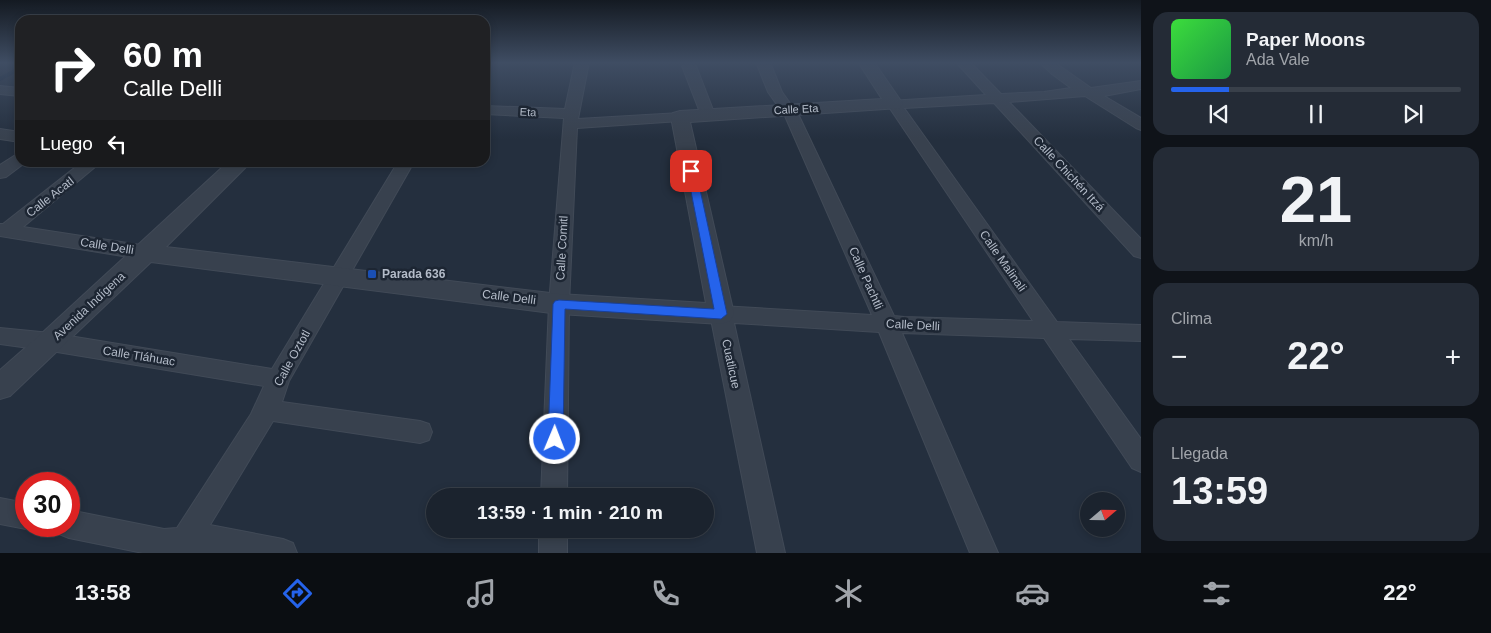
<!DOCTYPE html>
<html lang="es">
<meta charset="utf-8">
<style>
:root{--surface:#1b232e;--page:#242b36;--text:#f1f3f6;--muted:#a0a4aa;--line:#39404a;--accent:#2563eb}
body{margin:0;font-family:Helvetica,sans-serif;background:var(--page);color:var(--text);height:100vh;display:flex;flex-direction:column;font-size:19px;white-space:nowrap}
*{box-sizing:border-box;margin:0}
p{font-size:16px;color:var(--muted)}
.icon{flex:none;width:28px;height:28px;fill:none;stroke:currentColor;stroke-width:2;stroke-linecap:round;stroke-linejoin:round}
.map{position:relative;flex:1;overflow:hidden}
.details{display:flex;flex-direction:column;gap:12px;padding:12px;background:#0f1319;width:350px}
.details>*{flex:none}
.hud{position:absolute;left:15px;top:15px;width:475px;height:152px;border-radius:15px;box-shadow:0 2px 8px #0003,0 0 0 1px var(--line);background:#202124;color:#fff;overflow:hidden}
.needle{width:32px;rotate:70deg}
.fabs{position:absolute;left:1080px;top:492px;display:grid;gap:10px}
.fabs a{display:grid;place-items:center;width:45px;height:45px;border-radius:50%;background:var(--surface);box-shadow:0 2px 8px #0003,0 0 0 1px var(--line);font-size:25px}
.speed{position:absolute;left:15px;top:472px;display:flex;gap:10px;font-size:25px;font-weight:700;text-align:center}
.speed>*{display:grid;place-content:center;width:65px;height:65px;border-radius:50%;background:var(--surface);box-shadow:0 2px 8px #0003,0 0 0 1px var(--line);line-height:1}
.speed .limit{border:8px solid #d22;background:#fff;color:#111}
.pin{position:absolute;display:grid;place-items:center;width:42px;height:42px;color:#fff;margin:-21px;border-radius:10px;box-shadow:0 2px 8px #0006}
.me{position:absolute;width:55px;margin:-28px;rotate:1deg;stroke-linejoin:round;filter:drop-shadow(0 0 4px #0008)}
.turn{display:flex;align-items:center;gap:18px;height:105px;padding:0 25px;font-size:22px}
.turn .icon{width:65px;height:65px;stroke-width:2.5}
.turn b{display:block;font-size:35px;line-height:42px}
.then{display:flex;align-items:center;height:48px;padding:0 25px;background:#0003;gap:10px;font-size:19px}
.big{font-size:38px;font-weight:600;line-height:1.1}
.details .tile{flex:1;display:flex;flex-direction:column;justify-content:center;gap:8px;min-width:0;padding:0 18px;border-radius:15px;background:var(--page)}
.details .dial{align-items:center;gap:0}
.dial b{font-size:65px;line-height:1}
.song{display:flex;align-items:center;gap:15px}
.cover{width:60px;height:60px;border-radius:8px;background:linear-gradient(135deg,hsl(120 70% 55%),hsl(140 70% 35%))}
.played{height:5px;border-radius:2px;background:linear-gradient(90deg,var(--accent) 20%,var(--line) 20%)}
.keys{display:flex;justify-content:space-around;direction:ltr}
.heat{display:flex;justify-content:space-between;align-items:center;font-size:28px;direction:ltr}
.trip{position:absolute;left:426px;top:488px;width:288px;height:50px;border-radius:25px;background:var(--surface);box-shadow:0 2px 8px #0003,0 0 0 1px var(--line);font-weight:600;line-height:50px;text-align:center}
.tabs{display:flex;height:80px;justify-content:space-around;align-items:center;background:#0b0e12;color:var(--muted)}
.tabs .icon{width:35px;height:35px}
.tabs .selected{color:var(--accent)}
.tabs b{font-size:22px;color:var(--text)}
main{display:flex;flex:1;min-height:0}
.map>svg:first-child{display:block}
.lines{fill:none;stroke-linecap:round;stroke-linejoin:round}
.stream{stroke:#17263c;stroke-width:4}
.minor-casing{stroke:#414a57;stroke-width:2}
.tertiary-casing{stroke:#414a57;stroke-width:2}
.minor{fill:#38414e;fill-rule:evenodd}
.tertiary{fill:#38414e;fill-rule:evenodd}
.route{fill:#2563eb;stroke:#184099}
.transit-dot{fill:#1a4fb4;stroke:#1d2633;stroke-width:2}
.labels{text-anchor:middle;stroke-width:5;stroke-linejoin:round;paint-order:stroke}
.far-street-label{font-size:11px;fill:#b4bcc9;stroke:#1d2633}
.street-label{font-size:12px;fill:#b4bcc9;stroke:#1d2633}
.poi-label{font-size:12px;font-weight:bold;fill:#b4bcc9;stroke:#1d2633;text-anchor:start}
</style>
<main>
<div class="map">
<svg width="1141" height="553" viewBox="0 0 1141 553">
<rect width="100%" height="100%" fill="#242f3e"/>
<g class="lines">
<path class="stream" d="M 0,79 L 20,68"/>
<defs>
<g id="minor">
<path d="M 575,62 L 589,62 L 578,119 L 680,113 L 685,114 L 687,117 L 685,120 L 680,121 L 577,128 L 569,304 L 567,496 L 541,496 L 549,304 L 564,118 L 485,114 L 485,106 L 565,109 Z"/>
<path d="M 689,62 L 696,66 L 715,115 L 713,118 L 703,118 L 701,115 L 682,66 Z"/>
<path d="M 756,62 L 770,62 L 782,92 L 799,116 L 894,316 L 904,317 L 1033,321 L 887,104 L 889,101 L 986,95 L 956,62 L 970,62 L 1001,94 L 1044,92 L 1071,88 L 1052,74 L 1039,62 L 1054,62 L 1091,88 L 1141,81 L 1141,89 L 1104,96 L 1141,118 L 1141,130 L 1136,128 L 1085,96 L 1009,102 L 1141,239 L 1141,258 L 1134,256 L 994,103 L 904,108 L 1057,322 L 1141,325 L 1141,341 L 1069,339 L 1141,439 L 1141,472 L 1132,468 L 1044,338 L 902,333 L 998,553 L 970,553 L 879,332 L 734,323 L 785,553 L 757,553 L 710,314 L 714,308 L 721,306 L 872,315 L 785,116 L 768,92 Z"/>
<path d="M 0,86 L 20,88 L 20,96 L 0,94 Z"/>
<path d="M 0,129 L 20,132 L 20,142 L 0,139 Z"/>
<path d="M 20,154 L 20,162 L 26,162 L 6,177 L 0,178 L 0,165 L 14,156 Z"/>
<path d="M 82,162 L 101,162 L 23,227 L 147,246 L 154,248 L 157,253 L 154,258 L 147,260 L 0,236 L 0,224 L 3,224 Z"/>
<path d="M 398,162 L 414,162 L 289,381 L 282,402 L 420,421 L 429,424 L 432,432 L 429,440 L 420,443 L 273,421 L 210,525 L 283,539 L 293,543 L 297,553 L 143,553 L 69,538 L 59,534 L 56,526 L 69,526 L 69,510 L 164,529 L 177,528 L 251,414 L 264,386 L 51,351 L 0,344 L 0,328 L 51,333 L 272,369 Z"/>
<path d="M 0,498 L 26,503 L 26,526 L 34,526 L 26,529 L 0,524 Z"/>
<rect x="539" y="529" width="28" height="24"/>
</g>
<path id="tertiary" d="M 858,62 L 874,62 L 903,104 L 900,108 L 690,122 L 734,314 L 730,321 L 721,324 L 559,314 L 151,262 L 10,396 L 0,399 L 0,370 L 41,334 L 228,162 L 251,162 L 166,247 L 559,294 L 706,303 L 671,117 L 673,113 L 680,111 L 882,99 Z"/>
</defs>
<use href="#minor" class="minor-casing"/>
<use href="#tertiary" class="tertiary-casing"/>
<use href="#minor" class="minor"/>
<use href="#tertiary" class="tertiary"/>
</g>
<linearGradient id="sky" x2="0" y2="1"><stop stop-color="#141a22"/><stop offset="0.45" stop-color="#3f4d63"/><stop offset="1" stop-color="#3f4d63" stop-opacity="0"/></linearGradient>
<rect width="1141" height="139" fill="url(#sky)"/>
<path class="route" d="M 691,168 L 696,171 L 727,314 L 721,319 L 565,309 L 563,439 L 560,443 L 555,445 L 550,443 L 548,439 L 553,304 L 555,301 L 559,300 L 714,309 L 687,171 Z"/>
<rect class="transit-dot" x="367" y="269" width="10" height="10" rx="2.5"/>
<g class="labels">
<g class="far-street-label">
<text transform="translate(796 109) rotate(-3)" y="4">Calle Eta</text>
<text transform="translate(528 112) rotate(3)" y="4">Eta</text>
</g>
<g class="street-label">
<text transform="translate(1069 174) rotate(47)" y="4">Calle Chichén Itzá</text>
<text transform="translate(50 197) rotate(-38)" y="4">Calle Acatl</text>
<text transform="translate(107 246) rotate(9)" y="4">Calle Delli</text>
<text transform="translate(562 248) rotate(-87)" y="4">Calle Comitl</text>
<text transform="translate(1003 261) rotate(55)" y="4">Calle Malinali</text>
<text transform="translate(866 278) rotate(66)" y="4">Calle Pachtli</text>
<text transform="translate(509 297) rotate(7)" y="4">Calle Delli</text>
<text transform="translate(89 306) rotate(-43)" y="4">Avenida Indígena</text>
<text transform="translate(913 325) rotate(3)" y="4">Calle Delli</text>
<text transform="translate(139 356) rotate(9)" y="4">Calle Tláhuac</text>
<text transform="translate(292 358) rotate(-61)" y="4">Calle Oztotl</text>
<text transform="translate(731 364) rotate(78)" y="4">Cuatlicue</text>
</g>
<g class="poi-label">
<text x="382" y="278">Parada 636</text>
</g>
</g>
</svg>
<div class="fabs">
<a><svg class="needle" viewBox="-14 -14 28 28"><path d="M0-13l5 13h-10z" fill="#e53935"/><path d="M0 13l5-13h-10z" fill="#a0a4aa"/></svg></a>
</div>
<div class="speed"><div class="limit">30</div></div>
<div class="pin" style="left:691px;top:171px;background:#d93025"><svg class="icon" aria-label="arrive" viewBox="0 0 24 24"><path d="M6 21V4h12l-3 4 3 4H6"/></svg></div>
<svg class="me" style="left:555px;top:439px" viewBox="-20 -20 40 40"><circle r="17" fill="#2563eb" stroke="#fff" stroke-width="3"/><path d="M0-11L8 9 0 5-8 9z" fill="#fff"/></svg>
<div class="trip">13:59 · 1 min · 210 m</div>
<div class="hud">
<div class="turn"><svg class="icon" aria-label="right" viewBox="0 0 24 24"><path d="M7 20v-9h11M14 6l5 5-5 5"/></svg><div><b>60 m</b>Calle Delli</div></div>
<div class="then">Luego<svg class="icon" aria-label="left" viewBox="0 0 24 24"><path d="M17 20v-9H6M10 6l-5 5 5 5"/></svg></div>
</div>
</div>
<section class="details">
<div class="tile">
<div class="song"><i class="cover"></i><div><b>Paper Moons</b><p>Ada Vale</p></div></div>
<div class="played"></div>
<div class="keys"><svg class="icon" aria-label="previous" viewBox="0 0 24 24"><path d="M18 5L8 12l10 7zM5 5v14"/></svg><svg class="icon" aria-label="pause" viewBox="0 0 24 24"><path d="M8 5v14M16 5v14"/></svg><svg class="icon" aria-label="next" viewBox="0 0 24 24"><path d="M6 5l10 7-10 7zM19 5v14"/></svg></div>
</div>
<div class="tile dial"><b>21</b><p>km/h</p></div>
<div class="tile"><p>Clima</p>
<div class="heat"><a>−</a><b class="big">22°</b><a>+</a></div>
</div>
<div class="tile"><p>Llegada</p><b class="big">13:59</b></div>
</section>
</main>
<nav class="tabs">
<b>13:58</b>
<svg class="icon selected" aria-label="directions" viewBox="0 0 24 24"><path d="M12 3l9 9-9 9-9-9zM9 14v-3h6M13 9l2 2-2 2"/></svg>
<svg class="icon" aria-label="music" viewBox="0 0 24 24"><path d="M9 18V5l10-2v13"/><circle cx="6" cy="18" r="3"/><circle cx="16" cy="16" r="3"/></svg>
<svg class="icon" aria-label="phone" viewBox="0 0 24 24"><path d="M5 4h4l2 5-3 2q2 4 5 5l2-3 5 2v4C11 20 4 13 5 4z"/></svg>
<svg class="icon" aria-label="climate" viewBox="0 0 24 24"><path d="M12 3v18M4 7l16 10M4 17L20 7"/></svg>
<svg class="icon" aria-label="car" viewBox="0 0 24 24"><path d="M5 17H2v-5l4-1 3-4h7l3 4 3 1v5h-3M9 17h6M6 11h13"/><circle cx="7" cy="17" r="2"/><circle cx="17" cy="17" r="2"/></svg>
<svg class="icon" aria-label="filters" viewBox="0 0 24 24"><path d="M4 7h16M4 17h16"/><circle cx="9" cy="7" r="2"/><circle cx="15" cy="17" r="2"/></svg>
<b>22°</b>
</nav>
